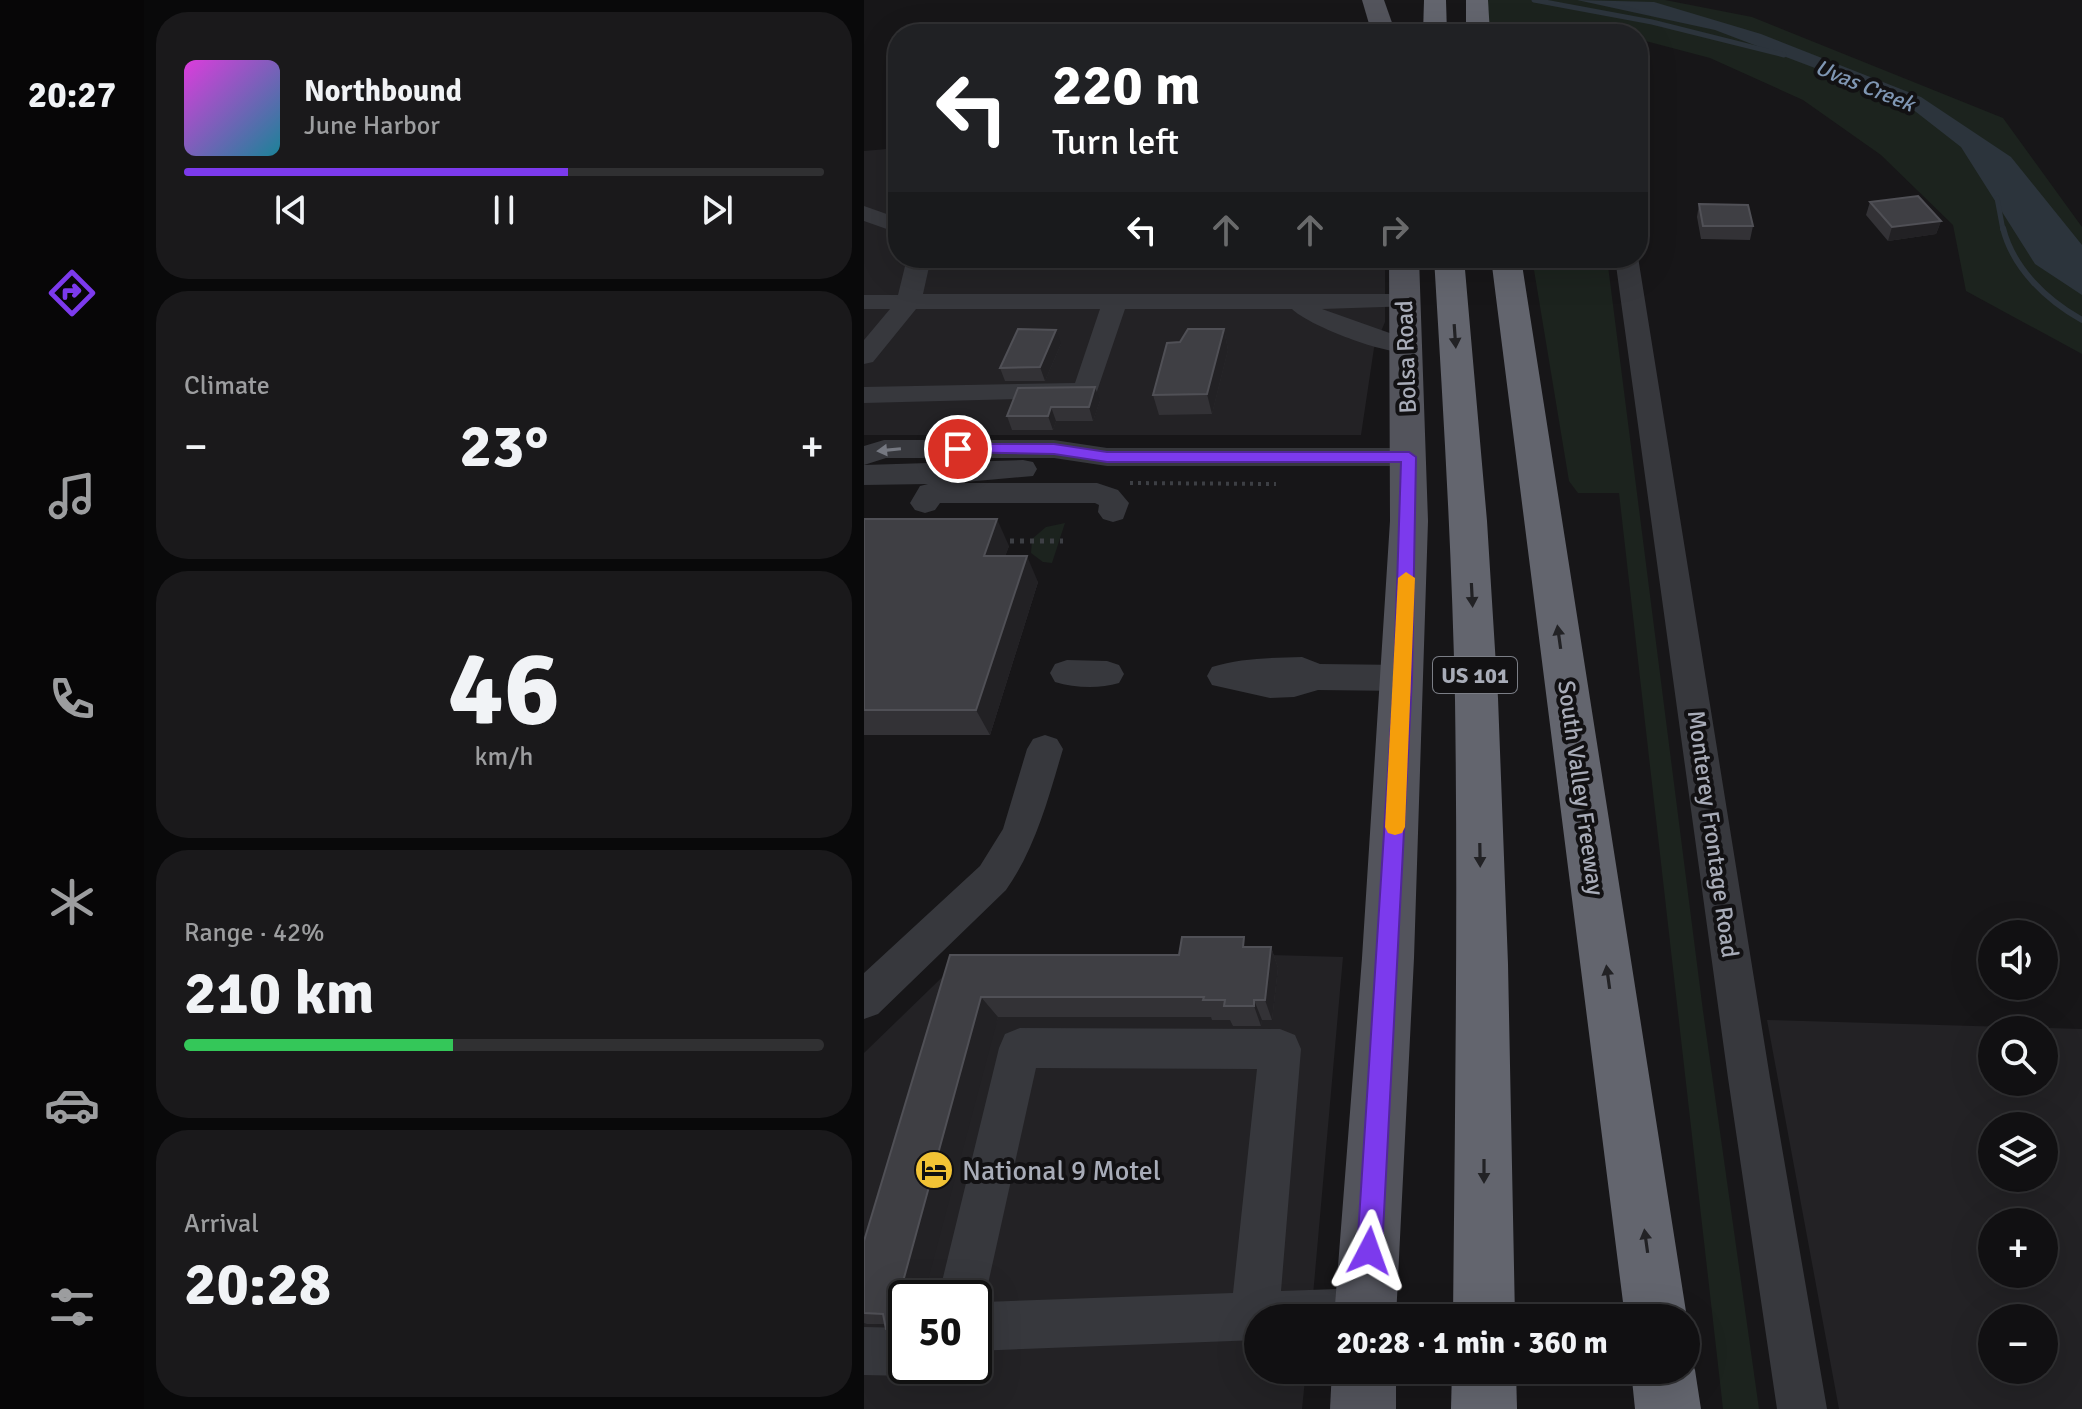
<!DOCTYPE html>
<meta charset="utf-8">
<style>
:root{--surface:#111012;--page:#1a191b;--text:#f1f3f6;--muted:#9c9d9f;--line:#303032;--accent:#7c3aed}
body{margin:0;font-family:Signika,sans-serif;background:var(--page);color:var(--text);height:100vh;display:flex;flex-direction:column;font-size:30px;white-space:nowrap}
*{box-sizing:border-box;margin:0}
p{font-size:26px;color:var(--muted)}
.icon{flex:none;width:44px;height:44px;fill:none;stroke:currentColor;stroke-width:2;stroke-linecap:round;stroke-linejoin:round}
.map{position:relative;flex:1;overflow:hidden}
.side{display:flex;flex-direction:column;gap:12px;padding:12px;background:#09090a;width:720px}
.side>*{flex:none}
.banner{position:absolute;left:24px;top:24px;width:760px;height:244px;border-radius:32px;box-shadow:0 8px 32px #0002,0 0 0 2px var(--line);background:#202124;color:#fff;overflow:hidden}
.fabs{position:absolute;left:1114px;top:920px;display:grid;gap:16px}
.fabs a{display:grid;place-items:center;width:80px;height:80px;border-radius:50%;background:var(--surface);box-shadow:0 8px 32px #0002,0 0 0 2px var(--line);font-size:40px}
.speed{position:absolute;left:24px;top:1280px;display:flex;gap:16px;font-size:40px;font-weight:700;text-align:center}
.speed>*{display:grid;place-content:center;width:104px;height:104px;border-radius:50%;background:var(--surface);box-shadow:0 8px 32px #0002,0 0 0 2px var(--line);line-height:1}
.speed .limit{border:4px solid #111;border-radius:12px;background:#fff;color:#111}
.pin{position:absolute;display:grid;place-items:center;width:68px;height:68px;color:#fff;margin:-34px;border:4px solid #fff;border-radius:50%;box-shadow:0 2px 8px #0007}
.me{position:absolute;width:88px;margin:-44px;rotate:4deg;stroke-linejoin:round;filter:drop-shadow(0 0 6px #0008)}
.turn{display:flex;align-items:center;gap:28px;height:168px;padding:0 32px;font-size:36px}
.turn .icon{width:104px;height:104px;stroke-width:2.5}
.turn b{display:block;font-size:56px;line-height:68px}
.lanes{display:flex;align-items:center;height:76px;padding:0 32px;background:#0003;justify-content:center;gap:40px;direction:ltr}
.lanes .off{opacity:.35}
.big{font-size:60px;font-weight:700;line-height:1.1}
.side .widget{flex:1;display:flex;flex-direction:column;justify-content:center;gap:12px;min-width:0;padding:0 28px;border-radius:32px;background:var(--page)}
.side .dial{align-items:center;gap:0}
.dial b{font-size:104px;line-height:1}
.song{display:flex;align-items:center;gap:24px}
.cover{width:96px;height:96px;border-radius:12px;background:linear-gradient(135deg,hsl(300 70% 55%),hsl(190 70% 35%))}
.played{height:8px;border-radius:4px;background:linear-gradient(90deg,var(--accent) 60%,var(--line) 60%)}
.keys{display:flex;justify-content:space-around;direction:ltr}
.heat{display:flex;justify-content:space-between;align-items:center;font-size:44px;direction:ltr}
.charge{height:12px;border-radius:6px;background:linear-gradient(90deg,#34c759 42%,var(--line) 0)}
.trip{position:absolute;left:380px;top:1304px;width:456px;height:80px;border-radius:40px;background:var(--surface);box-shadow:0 8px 32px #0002,0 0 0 2px var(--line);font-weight:700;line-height:80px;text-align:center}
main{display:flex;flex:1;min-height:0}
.tab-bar{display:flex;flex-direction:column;width:144px;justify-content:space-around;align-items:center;background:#070607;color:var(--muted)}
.tab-bar .icon{width:56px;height:56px}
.tab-bar .active{color:var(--accent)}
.tab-bar b{font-size:36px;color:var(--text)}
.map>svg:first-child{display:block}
.built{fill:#232225;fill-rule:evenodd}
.green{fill:#1c231e}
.water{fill:#2c343c}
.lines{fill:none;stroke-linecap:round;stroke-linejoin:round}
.stream-far1{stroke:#2c343c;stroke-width:5}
.stream{stroke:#2c343c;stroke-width:6}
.path-far1{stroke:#3d3f44;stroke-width:4;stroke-dasharray:3 5;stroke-linecap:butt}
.path{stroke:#3d3f44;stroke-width:5;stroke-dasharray:4 6;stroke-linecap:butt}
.minor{fill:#37383d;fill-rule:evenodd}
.major{fill:#53545c;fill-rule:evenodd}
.highway{fill:#63656e;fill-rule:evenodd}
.wall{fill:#333236}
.shaded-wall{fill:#222124}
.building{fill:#3f3f44;stroke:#505056;stroke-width:2}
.oneway{fill:#222225}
.oneway2{fill:#757881}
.route{fill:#7c3aed;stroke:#51269a;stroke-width:2}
.slow{fill:#f59e0b}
.labels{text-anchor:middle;stroke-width:8;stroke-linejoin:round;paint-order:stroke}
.far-water-label{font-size:22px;font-style:italic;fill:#7f96b3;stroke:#121113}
.shield{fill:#121113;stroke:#7b7e86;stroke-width:2}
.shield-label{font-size:22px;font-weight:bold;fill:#a8acb8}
.street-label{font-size:24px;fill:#a8acb8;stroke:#121113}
.near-poi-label{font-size:28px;fill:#a8acb8;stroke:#121113;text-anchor:start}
</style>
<main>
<nav class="tab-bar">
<b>20:27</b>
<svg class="icon active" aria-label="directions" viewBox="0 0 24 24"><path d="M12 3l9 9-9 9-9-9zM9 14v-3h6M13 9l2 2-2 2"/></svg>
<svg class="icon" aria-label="music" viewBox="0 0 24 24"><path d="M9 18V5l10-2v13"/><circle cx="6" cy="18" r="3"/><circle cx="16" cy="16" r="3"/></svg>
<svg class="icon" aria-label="phone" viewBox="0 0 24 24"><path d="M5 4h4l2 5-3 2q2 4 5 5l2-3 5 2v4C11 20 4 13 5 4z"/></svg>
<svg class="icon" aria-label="climate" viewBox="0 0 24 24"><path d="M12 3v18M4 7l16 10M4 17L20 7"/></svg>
<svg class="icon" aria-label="car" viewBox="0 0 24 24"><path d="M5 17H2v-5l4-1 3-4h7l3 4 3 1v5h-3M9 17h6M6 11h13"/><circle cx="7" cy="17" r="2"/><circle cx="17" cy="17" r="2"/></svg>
<svg class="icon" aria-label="filters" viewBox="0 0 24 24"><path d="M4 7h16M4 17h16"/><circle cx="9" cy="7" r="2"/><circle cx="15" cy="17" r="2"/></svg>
</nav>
<section class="side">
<div class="widget">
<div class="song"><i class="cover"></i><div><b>Northbound</b><p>June Harbor</p></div></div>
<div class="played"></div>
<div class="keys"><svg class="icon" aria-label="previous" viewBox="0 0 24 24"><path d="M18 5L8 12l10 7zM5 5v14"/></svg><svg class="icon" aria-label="pause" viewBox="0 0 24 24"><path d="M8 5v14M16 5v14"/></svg><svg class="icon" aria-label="next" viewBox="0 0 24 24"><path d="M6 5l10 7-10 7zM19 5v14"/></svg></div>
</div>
<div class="widget"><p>Climate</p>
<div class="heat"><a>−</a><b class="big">23°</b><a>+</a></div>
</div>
<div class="widget dial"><b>46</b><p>km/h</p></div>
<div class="widget"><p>Range · 42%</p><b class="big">210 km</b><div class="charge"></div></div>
<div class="widget"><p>Arrival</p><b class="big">20:28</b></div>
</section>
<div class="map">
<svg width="1218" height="1409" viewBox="0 0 1218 1409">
<rect width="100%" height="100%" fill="#171618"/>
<g class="built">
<path d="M 34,148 L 34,258 L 521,258 L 521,322 L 510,348 L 497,435 L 0,435 L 0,151 Z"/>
<path d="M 407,955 L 479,957 L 447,1318 L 394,1318 L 394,1370 L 442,1370 L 438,1409 L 0,1409 L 0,1053 L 99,957 ZM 42,1298 L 110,1298 L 110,1366 L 42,1366 Z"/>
<path d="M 903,1020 L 1218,1029 L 1218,1409 L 975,1409 ZM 1128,1030 L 1180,1030 L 1180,1082 L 1128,1082 ZM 1128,1126 L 1180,1126 L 1180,1178 L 1128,1178 ZM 1128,1222 L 1180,1222 L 1180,1274 L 1128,1274 ZM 1128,1318 L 1180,1318 L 1180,1370 L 1128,1370 Z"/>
</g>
<g class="green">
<path d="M 611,0 L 801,0 L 888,17 L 1139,118 L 1218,227 L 1218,354 L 1102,291 L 1089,225 L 1017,155 L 939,100 L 846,58 L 774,39 L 774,34 L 747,34 L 712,27 L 712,34 L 627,34 L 622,7 Z"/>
<path d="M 668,258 L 743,258 L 839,1011 L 895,1409 L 859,1409 L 755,493 L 714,493 L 705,481 Z"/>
<path d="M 201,523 L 188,563 L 179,562 L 167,553 L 168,539 L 182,527 Z"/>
</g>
<path class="water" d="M 713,0 L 790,2 L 897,34 L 1057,97 L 1147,157 L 1218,245 L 1218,295 L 1171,264 L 1097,147 L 1038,101 L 851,30 Z"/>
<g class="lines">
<g class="stream-far1">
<path d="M 670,0 L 788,22 L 920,55"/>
<path d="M 1133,198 L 1139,230"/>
</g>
<path class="stream" d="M 1139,228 C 1149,268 1182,300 1218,320"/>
<path class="path-far1" d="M 266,483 L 412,484"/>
<path class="path" d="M 136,541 L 199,541"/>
<g class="minor">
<path d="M 0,206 L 34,218 L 34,233 L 0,221 Z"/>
<path d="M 774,257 L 906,1078 L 963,1409 L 913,1409 L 864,1078 L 751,258 Z"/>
<path d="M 43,258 L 67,258 L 59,294 L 540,294 L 549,296 L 552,301 L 549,306 L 458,309 L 551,342 L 555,347 L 551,352 C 528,358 445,326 428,309 L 261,309 L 231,397 L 0,403 L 0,387 L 211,383 L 236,309 L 52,309 L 9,362 L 0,364 L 0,340 L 26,309 L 0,309 L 0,295 L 34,295 Z"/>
<path d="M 20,440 L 190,440 L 243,448 L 545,448 L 555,450 L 559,457 L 555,464 L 545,466 L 243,466 L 190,458 L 22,458 L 0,465 L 0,446 Z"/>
<path d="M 159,460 L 169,462 L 173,469 L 169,476 L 90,483 L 233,483 L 254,490 L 265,503 L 259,519 L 249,522 L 239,519 L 234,512 L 235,505 L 231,503 L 76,503 L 71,510 L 61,513 L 51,510 L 46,503 L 56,486 L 64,484 L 0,485 L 0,465 Z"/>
<path d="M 438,657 L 456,664 L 539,665 L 551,669 L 556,678 L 551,687 L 539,691 L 454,690 L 430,697 L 406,698 L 348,685 L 343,676 L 348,667 C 377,658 408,658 438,657 Z"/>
<path d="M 203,660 L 243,661 L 255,665 L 260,674 L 255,683 C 235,689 211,688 191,682 L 186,673 L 191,664 Z"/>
<path d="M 181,735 L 193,739 L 199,749 C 184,799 172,847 142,890 L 14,1014 L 0,1019 L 0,973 L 116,866 L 139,829 L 163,749 L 169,739 Z"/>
<path d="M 156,1028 L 416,1029 L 431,1035 L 437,1049 L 417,1291 L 502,1288 L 519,1295 L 526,1312 L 524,1318 L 394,1318 L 394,1340 L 110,1351 L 110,1298 L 74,1298 L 135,1048 L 141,1034 ZM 172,1068 L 393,1069 L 369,1293 L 120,1302 Z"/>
<path d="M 0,1327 L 42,1328 L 42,1366 L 61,1366 L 59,1369 L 42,1376 L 0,1375 Z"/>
</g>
<g class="major">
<path d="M 498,0 L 520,0 L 532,34 L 508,34 Z"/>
<path d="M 525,258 L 555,258 L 564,521 L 550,958 L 532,1318 L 470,1318 L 498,958 L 526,521 Z"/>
<path d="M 468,1370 L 532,1370 L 532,1409 L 466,1409 Z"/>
</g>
<g class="highway">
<path d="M 560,0 L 582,0 L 583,34 L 559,34 Z"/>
<path d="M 602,0 L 624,0 L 626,34 L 602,34 Z"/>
<path d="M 570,258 L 600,258 L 623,521 L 634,698 L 644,964 L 651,1318 L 589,1318 C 591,1112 594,906 591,700 C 588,552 579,405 570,258 Z"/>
<path d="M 627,258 L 657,258 L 823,1318 L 822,1321 L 822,1318 L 761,1318 Z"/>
<path d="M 822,1348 L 831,1370 L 837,1409 L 771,1409 L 767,1370 L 822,1370 Z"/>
<path d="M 588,1370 L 652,1370 L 653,1409 L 587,1409 Z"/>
</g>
</g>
<g class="wall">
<path d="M 1006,202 L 1077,221 L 1072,234 L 1024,241 L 1002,215 Z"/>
<path d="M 835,204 L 889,226 L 886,240 L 837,239 L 833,217 Z"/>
<path d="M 360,329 L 364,350 L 348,414 L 295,415 L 289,395 L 316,342 Z"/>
<path d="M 197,344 L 181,381 L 141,381 L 136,368 Z"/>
<path d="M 154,388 L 236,401 L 229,421 L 192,421 L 189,430 L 148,430 L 143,416 Z"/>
<path d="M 0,519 L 145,546 L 141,556 L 174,582 L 126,735 L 0,735 Z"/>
<path d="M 384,947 L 407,947 L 414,968 L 408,1020 L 398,1020 L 397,1026 L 369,1026 L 366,1020 L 348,1020 L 347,1017 L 134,1017 L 42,1298 L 42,1339 L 22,1329 L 21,1324 L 3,1324 L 0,1323 L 0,1241 L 86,955 L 315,955 Z"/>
</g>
<g class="shaded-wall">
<path d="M 1077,221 L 1072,234 L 1024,241 L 1028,227 Z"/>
<path d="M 360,329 L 364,350 L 348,414 L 343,394 Z"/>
<path d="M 192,330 L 197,344 L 181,381 L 176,367 Z"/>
<path d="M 231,387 L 236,401 L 229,421 L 225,407 Z"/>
<path d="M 187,407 L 192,421 L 189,430 L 184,416 Z"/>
<path d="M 133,519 L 145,546 L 132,582 L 120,556 Z"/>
<path d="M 163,556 L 174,582 L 126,735 L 112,710 Z"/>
<path d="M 407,947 L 414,968 L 408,1020 L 401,1000 Z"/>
<path d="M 117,997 L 134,1017 L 59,1298 L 42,1298 L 42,1337 L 26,1329 Z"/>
<path d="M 390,1000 L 398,1020 L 397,1026 L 390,1006 Z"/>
</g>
<g class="building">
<path d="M 1054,196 L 1077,221 L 1028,227 L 1006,202 Z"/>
<path d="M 835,204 L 884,205 L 889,226 L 839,226 Z"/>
<path d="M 154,329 L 192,330 L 176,367 L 136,368 Z"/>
<path d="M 324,329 L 360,329 L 343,394 L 289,395 L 303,343 L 316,342 Z"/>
<path d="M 231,387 L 225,407 L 187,407 L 184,416 L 143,416 L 154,388 Z"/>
<path d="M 0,519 L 133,519 L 120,556 L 163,556 L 112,710 L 0,710 Z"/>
<path d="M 318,937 L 380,937 L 379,947 L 407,947 L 401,1000 L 390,1000 L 390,1006 L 360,1006 L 361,1000 L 339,1000 L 340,997 L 117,997 L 26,1329 L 22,1329 L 19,1314 L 0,1313 L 0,1241 L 86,955 L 315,955 Z"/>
</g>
<defs><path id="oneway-solid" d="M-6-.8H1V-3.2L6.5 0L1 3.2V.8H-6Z" transform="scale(2)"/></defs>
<g class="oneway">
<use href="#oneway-solid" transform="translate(591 336) rotate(86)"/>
<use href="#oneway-solid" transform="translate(608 595) rotate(87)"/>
<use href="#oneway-solid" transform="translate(695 637) rotate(-98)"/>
<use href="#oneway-solid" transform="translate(616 855) rotate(89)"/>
<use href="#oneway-solid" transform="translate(744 977) rotate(-98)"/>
<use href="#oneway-solid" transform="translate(620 1171) rotate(90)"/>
<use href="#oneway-solid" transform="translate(782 1241) rotate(-98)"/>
</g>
<use class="oneway2" href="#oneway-solid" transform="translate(25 450) rotate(174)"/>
<path class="route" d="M 94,444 L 190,444 L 243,452 L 545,452 L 552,457 L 548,678 L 518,1251 L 514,1260 L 505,1264 L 496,1260 L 493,1251 L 530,678 L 537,462 L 243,462 L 190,454 L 89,452 L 87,449 Z"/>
<path class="slow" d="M 542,572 L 551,578 L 541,827 L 538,833 L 531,835 L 524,833 L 521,827 L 534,578 Z"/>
<defs>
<symbol id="hotel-disc" viewBox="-11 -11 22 22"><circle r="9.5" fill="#f2c335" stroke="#121113"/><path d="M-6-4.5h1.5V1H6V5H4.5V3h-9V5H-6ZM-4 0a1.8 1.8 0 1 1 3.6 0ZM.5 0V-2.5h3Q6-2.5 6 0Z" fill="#111"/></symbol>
</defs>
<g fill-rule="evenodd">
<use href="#hotel-disc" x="48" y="1148" width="44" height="44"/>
</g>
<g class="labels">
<g class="far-water-label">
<text transform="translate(1001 85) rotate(22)" y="8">Uvas Creek</text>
</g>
<rect class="shield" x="569" y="657" width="84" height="36" rx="6"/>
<g class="shield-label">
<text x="611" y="683">US 101</text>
</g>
<g class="street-label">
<text transform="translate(542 357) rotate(-92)" y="8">Bolsa Road</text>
<text transform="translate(717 788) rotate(82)" y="8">South Valley Freeway</text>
<text transform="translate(849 834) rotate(82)" y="8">Monterey Frontage Road</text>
</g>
<g class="near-poi-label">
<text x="98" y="1180">National 9 Motel</text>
</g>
</g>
</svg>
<div class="fabs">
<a><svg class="icon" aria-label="sound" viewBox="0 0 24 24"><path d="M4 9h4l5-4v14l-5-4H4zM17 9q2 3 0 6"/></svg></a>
<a><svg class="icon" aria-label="search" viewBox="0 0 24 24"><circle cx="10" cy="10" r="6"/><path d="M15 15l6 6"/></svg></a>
<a><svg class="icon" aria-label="layers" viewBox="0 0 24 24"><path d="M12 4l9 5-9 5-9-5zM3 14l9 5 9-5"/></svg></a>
<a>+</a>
<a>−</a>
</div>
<div class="speed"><div class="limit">50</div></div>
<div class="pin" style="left:94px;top:449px;background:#d93025"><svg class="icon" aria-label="arrive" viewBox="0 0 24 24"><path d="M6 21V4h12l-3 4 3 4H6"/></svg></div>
<svg class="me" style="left:505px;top:1251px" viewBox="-20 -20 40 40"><path d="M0-17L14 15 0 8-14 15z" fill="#7c3aed" stroke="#fff" stroke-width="4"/></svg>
<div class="trip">20:28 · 1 min · 360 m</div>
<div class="banner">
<div class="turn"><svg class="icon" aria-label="left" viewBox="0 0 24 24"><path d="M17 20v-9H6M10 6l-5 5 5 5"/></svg><div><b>220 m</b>Turn left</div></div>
<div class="lanes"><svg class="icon" aria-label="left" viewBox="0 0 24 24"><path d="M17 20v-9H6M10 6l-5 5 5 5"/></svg><svg class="icon off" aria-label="ahead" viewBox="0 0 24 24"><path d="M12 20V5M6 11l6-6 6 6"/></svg><svg class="icon off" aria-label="ahead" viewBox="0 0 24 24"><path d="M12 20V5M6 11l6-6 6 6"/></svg><svg class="icon off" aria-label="right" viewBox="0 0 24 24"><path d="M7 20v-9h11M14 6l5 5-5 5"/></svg></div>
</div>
</div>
</main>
